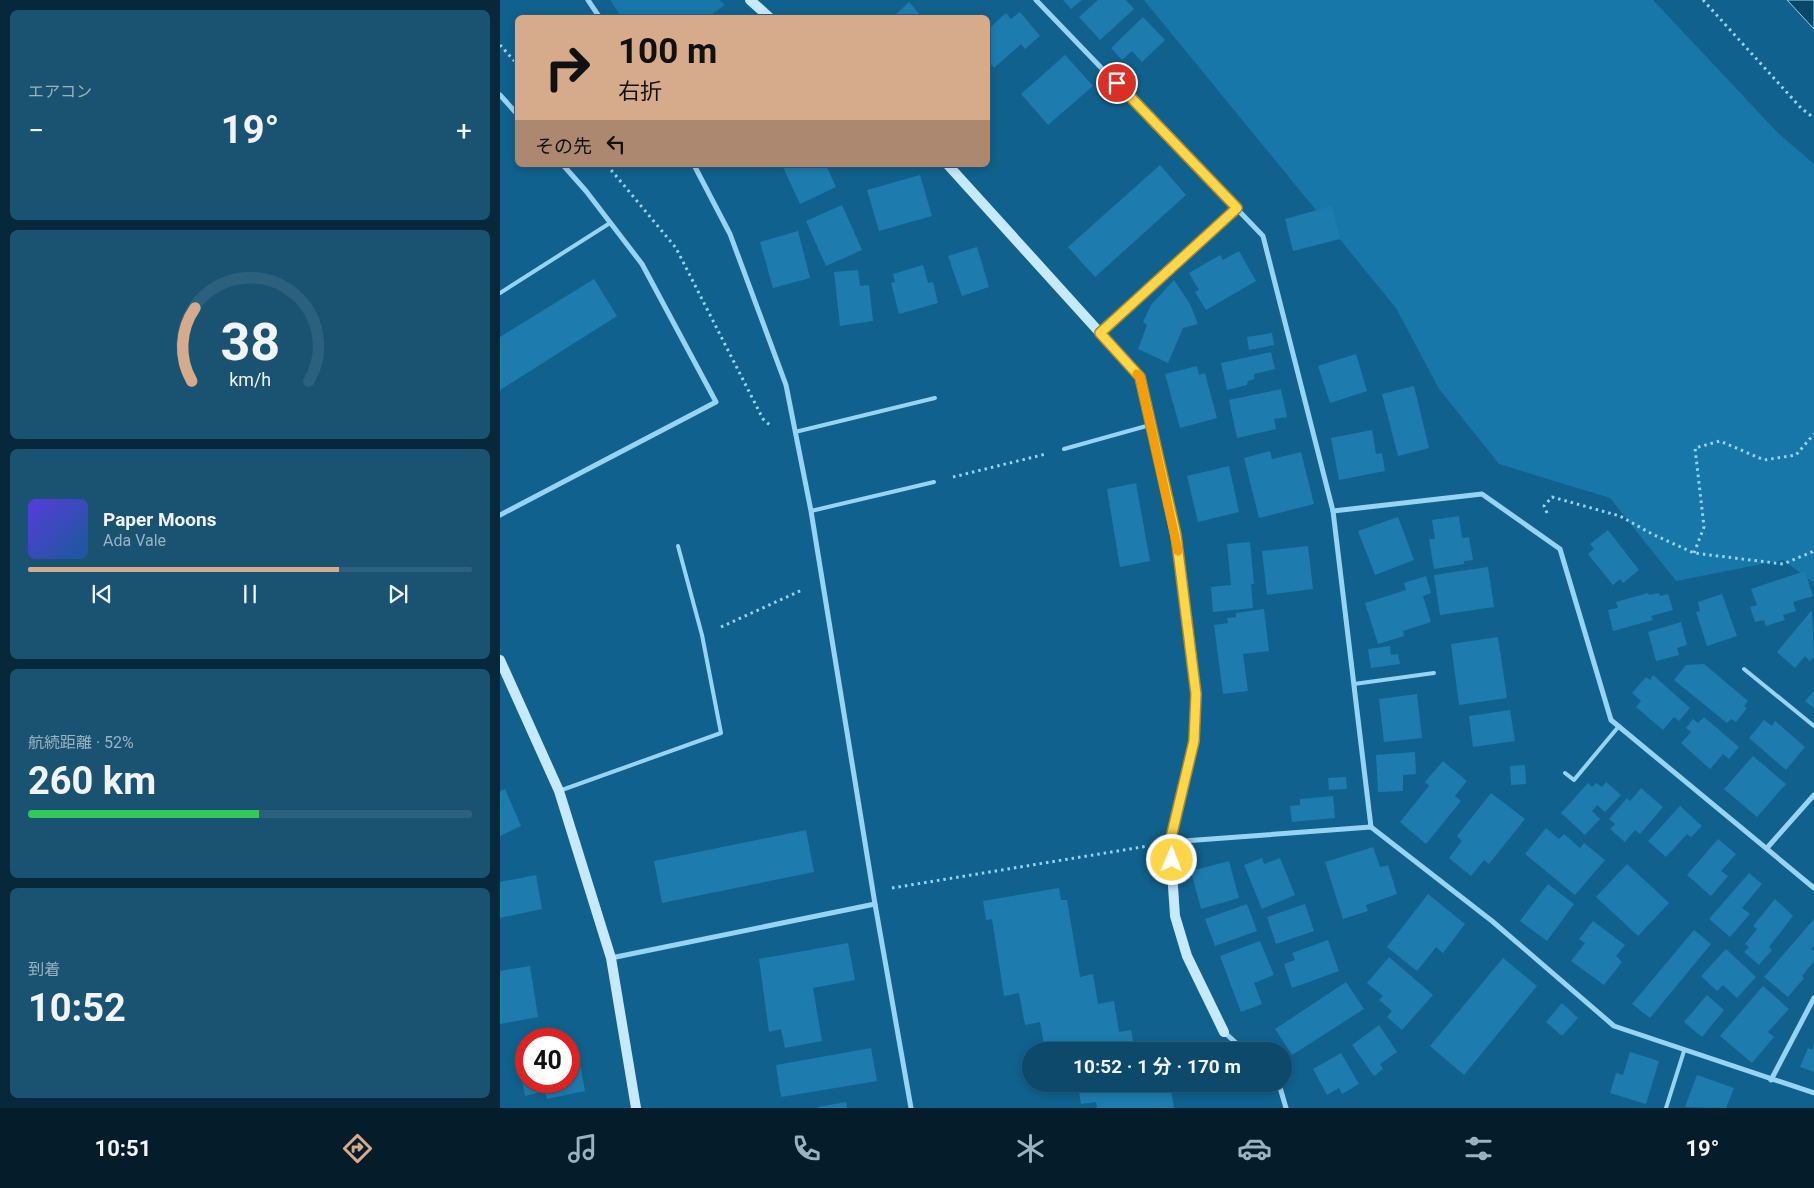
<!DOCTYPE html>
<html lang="ja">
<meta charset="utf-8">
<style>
:root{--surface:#0c496a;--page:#1a5372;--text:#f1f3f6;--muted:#9ab2c1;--line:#2c617e;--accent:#d6ab8b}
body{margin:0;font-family:Roboto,"Noto Sans JP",sans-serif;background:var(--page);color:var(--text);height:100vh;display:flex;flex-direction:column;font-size:19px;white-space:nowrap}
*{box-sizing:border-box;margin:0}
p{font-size:16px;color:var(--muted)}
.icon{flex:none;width:28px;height:28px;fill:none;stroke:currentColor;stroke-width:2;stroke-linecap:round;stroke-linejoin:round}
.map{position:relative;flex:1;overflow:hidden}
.drawer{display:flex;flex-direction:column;gap:10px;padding:10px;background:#07283a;width:500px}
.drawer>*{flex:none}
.guide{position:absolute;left:15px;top:15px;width:475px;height:152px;border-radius:8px;box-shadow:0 2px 8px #0003,0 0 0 1px var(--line);background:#d6ab8b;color:#111;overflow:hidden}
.speed{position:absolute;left:15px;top:1028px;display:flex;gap:10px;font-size:25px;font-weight:700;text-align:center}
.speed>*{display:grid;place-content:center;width:65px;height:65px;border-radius:50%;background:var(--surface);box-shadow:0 2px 8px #0003,0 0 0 1px var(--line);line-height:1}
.speed .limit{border:8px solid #d22;background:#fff;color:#111}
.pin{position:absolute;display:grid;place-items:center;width:42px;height:42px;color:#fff;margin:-21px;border:2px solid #fff;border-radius:50%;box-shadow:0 1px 5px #0007}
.me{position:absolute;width:55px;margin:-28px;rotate:1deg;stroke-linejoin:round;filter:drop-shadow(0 0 4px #0008)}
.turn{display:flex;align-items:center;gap:18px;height:105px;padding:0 20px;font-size:22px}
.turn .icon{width:65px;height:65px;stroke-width:2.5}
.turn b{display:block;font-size:35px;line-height:42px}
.then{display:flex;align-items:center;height:48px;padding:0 20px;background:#0003;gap:10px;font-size:19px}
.big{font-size:38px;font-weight:700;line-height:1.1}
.drawer .card{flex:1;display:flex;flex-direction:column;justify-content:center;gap:8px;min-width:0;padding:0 18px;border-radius:8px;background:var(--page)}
.drawer .dial{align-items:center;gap:0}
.dial svg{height:130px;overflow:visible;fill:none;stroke:var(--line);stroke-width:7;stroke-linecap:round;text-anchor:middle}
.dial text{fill:var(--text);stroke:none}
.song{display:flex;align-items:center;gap:15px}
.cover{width:60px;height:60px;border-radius:8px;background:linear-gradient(135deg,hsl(250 70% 55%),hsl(210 70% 35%))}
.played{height:5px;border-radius:2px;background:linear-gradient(90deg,var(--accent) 70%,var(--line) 70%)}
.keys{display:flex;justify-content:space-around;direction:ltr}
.heat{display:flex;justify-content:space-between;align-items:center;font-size:28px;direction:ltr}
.charge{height:8px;border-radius:4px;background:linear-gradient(90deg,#34c759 52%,var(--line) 0)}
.trip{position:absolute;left:522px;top:1042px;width:270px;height:50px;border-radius:25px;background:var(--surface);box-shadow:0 2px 8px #0003,0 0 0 1px var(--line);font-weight:700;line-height:50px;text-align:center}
.dock{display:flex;height:80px;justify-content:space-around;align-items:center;background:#051d2a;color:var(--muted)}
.dock .icon{width:35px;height:35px}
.dock .on{color:var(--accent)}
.dock b{font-size:22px;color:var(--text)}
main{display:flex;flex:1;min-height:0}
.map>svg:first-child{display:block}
.green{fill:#1777a8}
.water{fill:#094769;stroke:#89d3f6}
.building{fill:#1d7cad}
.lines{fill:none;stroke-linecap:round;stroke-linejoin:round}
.path{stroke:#97d4f3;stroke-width:3;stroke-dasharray:2.5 4;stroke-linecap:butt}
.lane{stroke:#97d4f3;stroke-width:4}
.street{stroke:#97d4f3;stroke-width:5}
.secondary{stroke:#c6e9fd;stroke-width:10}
.route-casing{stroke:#a68a30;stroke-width:12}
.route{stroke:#ffd54a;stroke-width:9}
.slow{stroke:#f59e0b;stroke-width:9}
</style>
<main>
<section class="drawer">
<div class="card"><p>エアコン</p>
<div class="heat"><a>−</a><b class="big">19°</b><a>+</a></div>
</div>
<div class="card dial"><svg viewBox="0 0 100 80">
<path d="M14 69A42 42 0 1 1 86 69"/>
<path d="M14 69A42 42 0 0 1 16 24" stroke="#d6ab8b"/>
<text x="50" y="56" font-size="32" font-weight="700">38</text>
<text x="50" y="72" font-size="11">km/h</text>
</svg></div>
<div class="card">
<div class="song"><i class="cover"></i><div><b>Paper Moons</b><p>Ada Vale</p></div></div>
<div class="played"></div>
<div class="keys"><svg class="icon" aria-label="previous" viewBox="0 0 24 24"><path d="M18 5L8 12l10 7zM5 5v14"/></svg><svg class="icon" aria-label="pause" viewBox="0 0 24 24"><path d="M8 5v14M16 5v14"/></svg><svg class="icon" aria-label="next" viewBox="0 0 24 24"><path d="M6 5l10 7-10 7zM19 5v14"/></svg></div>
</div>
<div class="card"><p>航続距離 · 52%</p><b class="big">260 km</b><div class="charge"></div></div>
<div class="card"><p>到着</p><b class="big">10:52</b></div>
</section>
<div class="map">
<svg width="1314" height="1108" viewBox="0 0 1314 1108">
<rect width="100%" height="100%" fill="#10618d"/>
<g class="green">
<path d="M 110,0 L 220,0 L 225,5 L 208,17 L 122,18 Z"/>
<path d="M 644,0 L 1153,0 L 1278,133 L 1314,164 L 1314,583 L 1283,560 L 1176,581 L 1110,498 L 999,464 L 939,389 L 896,308 Z"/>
</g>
<path class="water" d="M 1287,0 L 1314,0 L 1314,29 Z"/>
<g class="building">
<path d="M 563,0 L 582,0 L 571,9 Z"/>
<path d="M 598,0 L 626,0 L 634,9 L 600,40 L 579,17 Z"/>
<path d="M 409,2 L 423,18 L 392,18 Z"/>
<path d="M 520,12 L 540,36 L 525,49 L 521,44 L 494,68 L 488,60 L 488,29 L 506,13 L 511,19 Z"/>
<path d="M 643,17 L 665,40 L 642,62 L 632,51 L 622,60 L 611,48 Z"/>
<path d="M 565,55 L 593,86 L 548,125 L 521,94 Z"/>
<path d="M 282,165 L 326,165 L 336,187 L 300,204 Z"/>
<path d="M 660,165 L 686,195 L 595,277 L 568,247 Z"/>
<path d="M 420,175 L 432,216 L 379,231 L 367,190 Z"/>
<path d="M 342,205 L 362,250 L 326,266 L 306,221 Z"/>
<path d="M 832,206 L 840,239 L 793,251 L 785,219 Z"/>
<path d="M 298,231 L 310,278 L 273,288 L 260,242 Z"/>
<path d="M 477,247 L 489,287 L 462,296 L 448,256 Z"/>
<path d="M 739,251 L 756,281 L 706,310 L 695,292 L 699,290 L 689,273 L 720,255 L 723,260 Z"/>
<path d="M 423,265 L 428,283 L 433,282 L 438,303 L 399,314 L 391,283 L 395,282 L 393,274 Z"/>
<path d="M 358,270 L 360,286 L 369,285 L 373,321 L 340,326 L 334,272 Z"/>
<path d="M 94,279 L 117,316 L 0,390 L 0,337 Z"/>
<path d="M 674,280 L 690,304 L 698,324 L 683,328 L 668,363 L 638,349 L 647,325 L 643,322 L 651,305 Z"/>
<path d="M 772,333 L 774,345 L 749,350 L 747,337 Z"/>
<path d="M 771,352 L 775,369 L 754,374 L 754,379 L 748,381 L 747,385 L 727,390 L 721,363 Z"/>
<path d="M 856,354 L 867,391 L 830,403 L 818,366 Z"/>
<path d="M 697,366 L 699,375 L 705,373 L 717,418 L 680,428 L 665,374 Z"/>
<path d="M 914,386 L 929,448 L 898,456 L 882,394 Z"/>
<path d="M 781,389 L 787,417 L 774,419 L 776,429 L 737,438 L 729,400 Z"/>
<path d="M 872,430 L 876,454 L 882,453 L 885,471 L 839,480 L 831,438 Z"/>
<path d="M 770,451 L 772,459 L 801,452 L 814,504 L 759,518 L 744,458 Z"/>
<path d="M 729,466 L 739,512 L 698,522 L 687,476 Z"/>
<path d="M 636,483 L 650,561 L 620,567 L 607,489 Z"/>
<path d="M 959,516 L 962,538 L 969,537 L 973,560 L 964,561 L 964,564 L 934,569 L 929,539 L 935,539 L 932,520 Z"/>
<path d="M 898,517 L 914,560 L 875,575 L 858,531 Z"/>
<path d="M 1108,530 L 1139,570 L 1123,583 L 1120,579 L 1113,585 L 1088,554 L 1094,549 L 1090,544 Z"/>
<path d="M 750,542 L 754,584 L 751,584 L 753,608 L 713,612 L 711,587 L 731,585 L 727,544 Z"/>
<path d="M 808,546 L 813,589 L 767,595 L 762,551 Z"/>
<path d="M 988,567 L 994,607 L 940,615 L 934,575 Z"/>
<path d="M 1305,571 L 1313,596 L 1293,602 L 1296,611 L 1283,615 L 1285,620 L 1266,626 L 1264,620 L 1255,622 L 1250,607 L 1257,605 L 1251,589 Z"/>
<path d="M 926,576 L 931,593 L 923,596 L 931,622 L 903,631 L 904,636 L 878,644 L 865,603 L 906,590 L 904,583 Z"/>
<path d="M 1148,593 L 1149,595 L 1159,593 L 1160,596 L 1168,594 L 1173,610 L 1151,616 L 1153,620 L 1113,631 L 1108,610 L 1118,608 L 1116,602 Z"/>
<path d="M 1222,594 L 1237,636 L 1207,646 L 1196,612 L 1200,611 L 1198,602 Z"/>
<path d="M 764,609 L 769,651 L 743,654 L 748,691 L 723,694 L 714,625 L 728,623 L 727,618 L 736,617 L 736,613 Z"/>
<path d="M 1312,610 L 1314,657 L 1310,661 L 1305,656 L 1295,668 L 1277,652 Z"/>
<path d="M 1181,622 L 1187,645 L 1177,648 L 1179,655 L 1156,661 L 1148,632 Z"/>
<path d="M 998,637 L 1007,698 L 959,705 L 951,644 Z"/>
<path d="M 890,646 L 891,655 L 898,654 L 900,664 L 871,668 L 868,649 Z"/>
<path d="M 1204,664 L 1248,701 L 1244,706 L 1247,708 L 1236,722 L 1231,719 L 1227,723 L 1174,680 L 1186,665 Z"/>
<path d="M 1153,675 L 1190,708 L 1179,721 L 1174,717 L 1163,730 L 1136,707 L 1141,701 L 1132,693 L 1146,677 L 1150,680 Z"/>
<path d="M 1314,691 L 1314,708 L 1305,701 Z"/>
<path d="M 917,694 L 922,738 L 884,742 L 879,699 Z"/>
<path d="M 1010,710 L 1015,741 L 973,747 L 969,716 Z"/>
<path d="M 1204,717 L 1239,747 L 1229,759 L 1223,754 L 1210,769 L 1181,743 L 1191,732 L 1186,728 L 1193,719 L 1198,723 Z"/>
<path d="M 1264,720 L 1272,726 L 1275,721 L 1305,747 L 1286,770 L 1249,738 Z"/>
<path d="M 915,752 L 916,774 L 903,775 L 903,791 L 878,792 L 876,755 Z"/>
<path d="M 1253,756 L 1286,784 L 1257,817 L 1224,789 Z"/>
<path d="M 943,761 L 967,781 L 955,796 L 961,801 L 926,844 L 900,822 L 929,786 L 925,782 Z"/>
<path d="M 1025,765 L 1026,784 L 1011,785 L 1010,766 Z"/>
<path d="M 846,777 L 847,789 L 829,790 L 828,778 Z"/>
<path d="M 1106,782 L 1121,795 L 1105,812 L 1097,805 L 1092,811 L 1100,819 L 1085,835 L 1061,813 L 1088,783 L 1092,787 L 1096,783 L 1102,787 Z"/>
<path d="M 1141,788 L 1163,807 L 1140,834 L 1135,830 L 1125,842 L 1110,829 L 1115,824 L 1109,819 L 1127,798 L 1130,801 Z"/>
<path d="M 5,789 L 21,826 L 0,836 L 0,791 Z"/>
<path d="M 991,793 L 1025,819 L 989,864 L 984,860 L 971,876 L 949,858 L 962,841 L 957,836 Z"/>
<path d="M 833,796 L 835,818 L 792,822 L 790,806 L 800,805 L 800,799 Z"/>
<path d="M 1180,806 L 1202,826 L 1191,837 L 1187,834 L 1166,857 L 1148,841 Z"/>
<path d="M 1046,828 L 1059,839 L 1064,834 L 1080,848 L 1084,843 L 1105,860 L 1075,895 L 1025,854 Z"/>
<path d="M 306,830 L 314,872 L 162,903 L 154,861 Z"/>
<path d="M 1218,839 L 1236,854 L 1221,871 L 1228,876 L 1211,896 L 1187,875 Z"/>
<path d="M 873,847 L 880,867 L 888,865 L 897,894 L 866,905 L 868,911 L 843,919 L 825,862 Z"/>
<path d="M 762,858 L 764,864 L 780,858 L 795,895 L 762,909 L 744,865 Z"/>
<path d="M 729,861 L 739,898 L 701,909 L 691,871 Z"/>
<path d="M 1127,864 L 1169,903 L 1138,936 L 1096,897 Z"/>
<path d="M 1249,873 L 1262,884 L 1242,908 L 1250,914 L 1230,937 L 1209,919 Z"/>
<path d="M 36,875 L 42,909 L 0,918 L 0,882 Z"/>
<path d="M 1048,884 L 1074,904 L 1047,941 L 1020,921 Z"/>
<path d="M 559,888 L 561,900 L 567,900 L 580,977 L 593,974 L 598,1004 L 614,1001 L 619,1032 L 631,1030 L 635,1051 L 559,1051 L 559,1048 L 545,1050 L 540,1022 L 525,1025 L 519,993 L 504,996 L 492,919 L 486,920 L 483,901 Z"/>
<path d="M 928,894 L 965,924 L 943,953 L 936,947 L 917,971 L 887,947 Z"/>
<path d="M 1275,899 L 1293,916 L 1269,947 L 1272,950 L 1259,965 L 1244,952 L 1249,947 L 1245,944 L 1257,929 L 1253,926 Z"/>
<path d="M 747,904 L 757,931 L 715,946 L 705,919 Z"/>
<path d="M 805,904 L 814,931 L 776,944 L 767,917 Z"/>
<path d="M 1314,919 L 1314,946 L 1311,949 L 1314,951 L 1314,961 L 1302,976 L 1304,978 L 1288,997 L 1264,977 Z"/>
<path d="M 1093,921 L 1125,945 L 1116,956 L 1122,962 L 1104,985 L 1071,961 L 1085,943 L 1079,939 Z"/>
<path d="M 1194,930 L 1211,944 L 1150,1018 L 1132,1004 Z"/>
<path d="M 828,940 L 839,971 L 792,988 L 784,964 L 795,960 L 792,953 Z"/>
<path d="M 760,941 L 774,975 L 754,983 L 762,1004 L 741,1012 L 720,956 Z"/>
<path d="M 348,943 L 355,980 L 313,988 L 322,1041 L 285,1048 L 281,1029 L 269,1032 L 259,959 Z"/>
<path d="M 1226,949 L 1256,977 L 1237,998 L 1223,985 L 1217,991 L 1201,976 Z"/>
<path d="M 889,957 L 933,995 L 902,1030 L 887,1017 L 892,1011 L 879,1000 L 883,996 L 867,983 Z"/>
<path d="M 1003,958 L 1037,986 L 964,1075 L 930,1046 Z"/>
<path d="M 30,966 L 38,1017 L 0,1024 L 0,971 Z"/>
<path d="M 846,982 L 864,1009 L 792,1055 L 775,1029 Z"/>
<path d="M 1263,986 L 1289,1009 L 1268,1032 L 1274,1037 L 1252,1063 L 1220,1036 Z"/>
<path d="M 1207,995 L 1224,1010 L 1202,1037 L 1184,1022 Z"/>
<path d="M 1062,1003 L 1078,1018 L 1062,1036 L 1046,1022 Z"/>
<path d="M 879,1025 L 897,1052 L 880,1064 L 883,1069 L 874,1076 L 852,1045 Z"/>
<path d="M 76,1042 L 85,1091 L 47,1099 L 45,1091 L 25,1096 L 17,1054 L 26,1052 L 26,1081 L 69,1081 L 69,1044 Z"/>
<path d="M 1314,1044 L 1314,1072 L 1300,1067 L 1308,1048 L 1312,1050 Z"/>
<path d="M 371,1048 L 377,1081 L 281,1097 L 276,1065 Z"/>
<path d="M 1130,1052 L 1159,1061 L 1146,1104 L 1110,1093 L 1116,1073 L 1123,1075 Z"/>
<path d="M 841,1053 L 859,1084 L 842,1094 L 839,1088 L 827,1095 L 813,1069 Z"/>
<path d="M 1197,1075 L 1234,1088 L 1226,1108 L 1185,1107 Z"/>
<path d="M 578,1084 L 670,1084 L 674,1108 L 597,1108 L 596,1102 L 581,1104 Z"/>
<path d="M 346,1102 L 347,1108 L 318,1108 L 318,1107 Z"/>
</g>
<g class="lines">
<g class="path">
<path d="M 1203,0 L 1301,108 L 1314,118"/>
<path d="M 0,45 L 18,65"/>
<path d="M 107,165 L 176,248 L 263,419 L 271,426"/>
<path d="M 453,477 L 546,454"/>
<path d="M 1047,513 L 1044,506 L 1052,497 L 1120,516 L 1152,534 L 1194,553 L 1283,564 L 1314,551"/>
<path d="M 1194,553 L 1204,527 L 1195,448 L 1220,441 L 1264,460 L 1296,455 L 1314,434"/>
<path d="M 221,627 L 302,590"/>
<path d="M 392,888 L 648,846"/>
</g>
<g class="lane">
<path d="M 0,293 L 110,223"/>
<path d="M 295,432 L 435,398"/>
<path d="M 564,449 L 650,425"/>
<path d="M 311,511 L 434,482"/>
<path d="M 1244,669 L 1314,726"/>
<path d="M 854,684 L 934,673"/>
<path d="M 1065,773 L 1074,780 L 1119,726"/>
<path d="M 59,791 L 221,733 L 202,635 L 178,546"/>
<path d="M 1166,1108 L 1184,1051"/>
</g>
<g class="street">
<path d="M 88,0 L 100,18"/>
<path d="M 536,0 L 763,236 L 833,511 L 871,827"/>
<path d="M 0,95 L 18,115"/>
<path d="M 194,165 L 230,234 L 286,385 L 311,511 L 375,904 L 411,1108"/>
<path d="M 600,333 L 737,207"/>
<path d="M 833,511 L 982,494 L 1060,549 L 1111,720 L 1314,888"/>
<path d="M 0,515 L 216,402 L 142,264 L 86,191 L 63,165"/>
<path d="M 670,842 L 871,827 L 992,921 L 1114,1026 L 1314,1093"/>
<path d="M 1267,848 L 1314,795"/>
<path d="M 111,958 L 375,904"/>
<path d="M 724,1032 L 745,1051"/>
<path d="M 1271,1080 L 1314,998"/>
<path d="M 779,1084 L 786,1108"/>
</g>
<g class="secondary">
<path d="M 250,0 L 270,18"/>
<path d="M 448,165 L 640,377 L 676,535 L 696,694 L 694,741 L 670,842 L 675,916 L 687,956 L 724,1032"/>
<path d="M 0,660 L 59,791 L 111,958 L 136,1108"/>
</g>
</g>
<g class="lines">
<defs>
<path id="route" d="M 617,83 L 737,208 L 600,333 L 640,377 L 676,535 L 696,694 L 694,741 L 670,842 L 672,860"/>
</defs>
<use href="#route" class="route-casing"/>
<use href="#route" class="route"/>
<path class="slow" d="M 637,374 L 640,377 L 678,551"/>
</g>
</svg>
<div class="speed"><div class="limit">40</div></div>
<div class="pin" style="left:617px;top:83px;background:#d93025"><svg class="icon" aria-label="arrive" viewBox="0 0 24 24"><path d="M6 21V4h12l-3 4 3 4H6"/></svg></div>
<svg class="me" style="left:672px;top:860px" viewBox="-20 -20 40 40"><circle r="17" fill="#ffd54a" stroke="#fff" stroke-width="3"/><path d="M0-11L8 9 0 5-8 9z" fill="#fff"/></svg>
<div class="trip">10:52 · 1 分 · 170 m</div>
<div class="guide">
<div class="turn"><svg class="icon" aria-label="right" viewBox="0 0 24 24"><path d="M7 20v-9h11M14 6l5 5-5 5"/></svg><div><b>100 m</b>右折</div></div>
<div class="then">その先<svg class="icon" aria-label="left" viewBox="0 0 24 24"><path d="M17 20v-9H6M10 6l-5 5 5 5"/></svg></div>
</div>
</div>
</main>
<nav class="dock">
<b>10:51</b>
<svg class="icon on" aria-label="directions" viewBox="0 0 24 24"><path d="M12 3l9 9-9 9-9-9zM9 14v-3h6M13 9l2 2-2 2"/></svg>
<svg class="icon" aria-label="music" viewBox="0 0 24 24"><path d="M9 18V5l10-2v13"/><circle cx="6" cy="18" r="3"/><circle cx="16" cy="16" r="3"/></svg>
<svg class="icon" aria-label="phone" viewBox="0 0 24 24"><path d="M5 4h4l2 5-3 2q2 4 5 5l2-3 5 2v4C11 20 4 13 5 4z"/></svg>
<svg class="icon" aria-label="climate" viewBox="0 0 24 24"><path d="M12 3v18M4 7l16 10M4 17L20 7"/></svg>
<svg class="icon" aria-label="car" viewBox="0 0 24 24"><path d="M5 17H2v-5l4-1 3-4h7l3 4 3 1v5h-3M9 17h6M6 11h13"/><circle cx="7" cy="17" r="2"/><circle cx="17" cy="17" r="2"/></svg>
<svg class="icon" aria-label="filters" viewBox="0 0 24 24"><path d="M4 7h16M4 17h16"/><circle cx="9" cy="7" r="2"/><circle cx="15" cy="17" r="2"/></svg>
<b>19°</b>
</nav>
